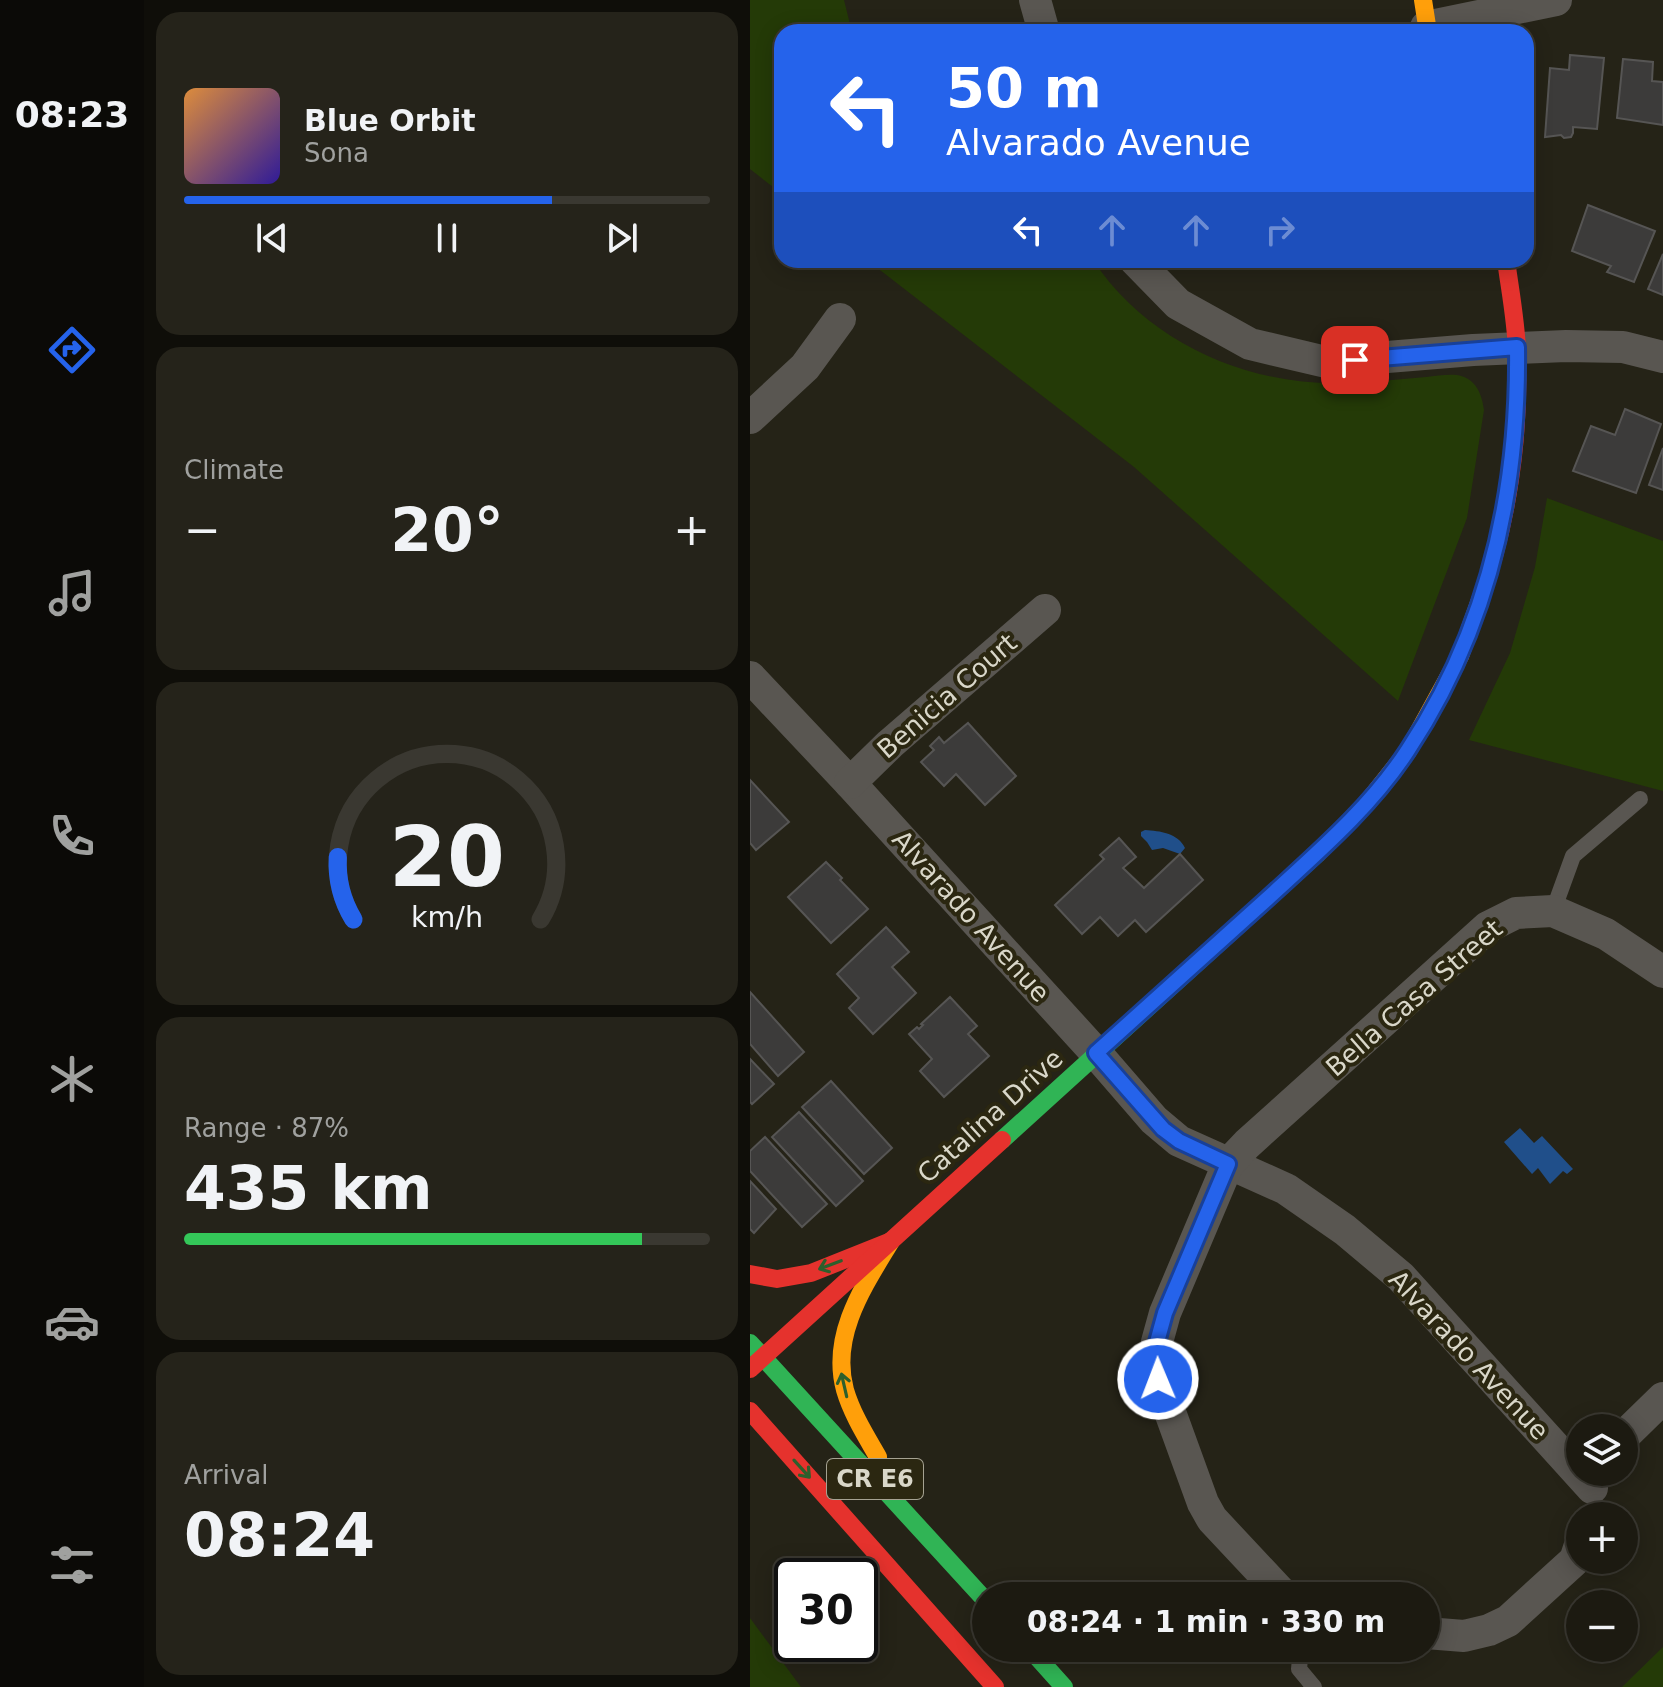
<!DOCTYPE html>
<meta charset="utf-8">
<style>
:root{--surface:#1c1a11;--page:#25231a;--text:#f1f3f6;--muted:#a0a19f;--line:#3a3831;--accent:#2563eb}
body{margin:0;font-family:"DejaVu Sans",sans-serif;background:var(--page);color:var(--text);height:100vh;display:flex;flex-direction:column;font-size:30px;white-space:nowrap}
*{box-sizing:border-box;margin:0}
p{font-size:26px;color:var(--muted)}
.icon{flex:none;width:44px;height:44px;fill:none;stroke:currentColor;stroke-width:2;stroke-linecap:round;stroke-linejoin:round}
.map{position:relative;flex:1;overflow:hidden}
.side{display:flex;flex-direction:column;gap:12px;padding:12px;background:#0f0e09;width:606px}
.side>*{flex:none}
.top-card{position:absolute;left:24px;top:24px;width:760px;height:244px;border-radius:24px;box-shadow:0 4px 20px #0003,0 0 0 2px var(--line);background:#2563eb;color:#fff;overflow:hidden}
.controls{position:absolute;left:816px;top:1414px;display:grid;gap:16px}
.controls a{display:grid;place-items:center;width:72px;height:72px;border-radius:50%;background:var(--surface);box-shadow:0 4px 20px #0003,0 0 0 2px var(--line);font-size:40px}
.speed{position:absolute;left:24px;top:1558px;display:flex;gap:16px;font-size:40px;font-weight:700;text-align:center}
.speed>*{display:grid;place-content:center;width:104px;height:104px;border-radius:50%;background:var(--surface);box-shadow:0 4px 20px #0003,0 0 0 2px var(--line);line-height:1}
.speed .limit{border:4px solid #111;border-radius:12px;background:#fff;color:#111}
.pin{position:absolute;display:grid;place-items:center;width:68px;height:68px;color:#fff;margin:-34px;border-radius:16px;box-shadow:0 4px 12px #0006}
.me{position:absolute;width:88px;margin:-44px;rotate:359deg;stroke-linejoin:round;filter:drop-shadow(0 0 6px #0008)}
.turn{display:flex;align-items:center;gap:28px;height:168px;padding:0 40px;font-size:36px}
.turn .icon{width:104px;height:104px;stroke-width:2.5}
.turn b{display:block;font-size:56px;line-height:68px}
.lanes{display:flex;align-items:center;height:76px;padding:0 40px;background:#0003;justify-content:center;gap:40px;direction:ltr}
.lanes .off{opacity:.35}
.big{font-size:60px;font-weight:700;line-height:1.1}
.side .card{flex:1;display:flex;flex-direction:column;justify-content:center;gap:12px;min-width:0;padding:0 28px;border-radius:24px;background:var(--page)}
.side .dial{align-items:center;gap:0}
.dial svg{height:208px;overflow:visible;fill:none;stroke:var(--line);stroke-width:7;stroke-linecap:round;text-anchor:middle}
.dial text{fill:var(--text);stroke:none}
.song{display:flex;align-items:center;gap:24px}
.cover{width:96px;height:96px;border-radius:12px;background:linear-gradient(135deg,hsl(30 70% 55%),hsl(250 70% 35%))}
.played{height:8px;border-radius:4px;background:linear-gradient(90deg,var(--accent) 70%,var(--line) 70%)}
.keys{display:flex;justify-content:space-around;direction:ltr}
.heat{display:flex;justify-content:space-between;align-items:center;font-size:44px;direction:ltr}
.charge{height:12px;border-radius:6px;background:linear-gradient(90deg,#34c759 87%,var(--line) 0)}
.trip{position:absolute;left:222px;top:1582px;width:468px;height:80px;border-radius:40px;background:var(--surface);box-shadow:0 4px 20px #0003,0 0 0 2px var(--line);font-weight:700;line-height:80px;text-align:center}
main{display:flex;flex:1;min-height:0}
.tabs{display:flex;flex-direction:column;width:144px;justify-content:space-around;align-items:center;background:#0b0a07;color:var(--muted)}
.tabs .icon{width:56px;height:56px}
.tabs .active{color:var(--accent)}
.tabs b{font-size:36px;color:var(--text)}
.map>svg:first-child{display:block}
.green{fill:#243a07}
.water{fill:#204f8a}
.building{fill:#3c3b3a;stroke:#565554;stroke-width:2}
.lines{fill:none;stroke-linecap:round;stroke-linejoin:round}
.lane{stroke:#595651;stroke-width:16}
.street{stroke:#595651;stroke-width:32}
.fast{stroke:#30b455;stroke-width:18}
.slow{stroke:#ff9f0a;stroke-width:18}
.jam{stroke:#e5322d;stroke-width:18}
.oneway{stroke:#2d5f2c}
.route-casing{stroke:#184099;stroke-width:20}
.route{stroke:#2563eb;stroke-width:14}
.labels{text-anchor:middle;stroke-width:8;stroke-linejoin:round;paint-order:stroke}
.shield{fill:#2b2711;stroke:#a5a292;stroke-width:2}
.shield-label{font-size:24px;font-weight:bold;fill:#d9d7c9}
.street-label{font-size:26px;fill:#d9d7c9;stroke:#2b2711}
</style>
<main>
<nav class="tabs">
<b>08:23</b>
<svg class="icon active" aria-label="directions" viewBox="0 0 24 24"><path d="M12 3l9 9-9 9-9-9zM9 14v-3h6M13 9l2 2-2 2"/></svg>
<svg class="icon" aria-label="music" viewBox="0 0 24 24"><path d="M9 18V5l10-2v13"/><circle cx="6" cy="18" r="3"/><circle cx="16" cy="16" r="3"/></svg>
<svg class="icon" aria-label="phone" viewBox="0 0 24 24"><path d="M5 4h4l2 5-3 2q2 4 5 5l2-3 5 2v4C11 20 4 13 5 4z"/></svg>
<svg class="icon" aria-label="climate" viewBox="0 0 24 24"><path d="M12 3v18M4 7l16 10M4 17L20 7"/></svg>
<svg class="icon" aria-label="car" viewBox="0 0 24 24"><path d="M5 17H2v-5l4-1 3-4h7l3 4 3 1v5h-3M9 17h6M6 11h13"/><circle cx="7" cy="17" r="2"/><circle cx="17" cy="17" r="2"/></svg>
<svg class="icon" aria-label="filters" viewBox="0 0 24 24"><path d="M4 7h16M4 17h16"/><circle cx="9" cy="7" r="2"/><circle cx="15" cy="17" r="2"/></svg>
</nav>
<section class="side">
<div class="card">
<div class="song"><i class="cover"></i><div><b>Blue Orbit</b><p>Sona</p></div></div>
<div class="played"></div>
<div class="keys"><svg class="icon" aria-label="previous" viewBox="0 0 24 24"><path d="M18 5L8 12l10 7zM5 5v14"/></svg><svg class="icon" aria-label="pause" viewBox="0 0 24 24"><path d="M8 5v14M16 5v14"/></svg><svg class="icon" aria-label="next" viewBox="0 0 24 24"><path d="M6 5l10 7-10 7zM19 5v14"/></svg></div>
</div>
<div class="card"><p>Climate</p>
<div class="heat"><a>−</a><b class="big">20°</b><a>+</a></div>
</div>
<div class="card dial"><svg viewBox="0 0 100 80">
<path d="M14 69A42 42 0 1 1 86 69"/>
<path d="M14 69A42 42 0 0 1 8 45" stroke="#2563eb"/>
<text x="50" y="56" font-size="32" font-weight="700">20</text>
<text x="50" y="72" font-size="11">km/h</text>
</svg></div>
<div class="card"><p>Range · 87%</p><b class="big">435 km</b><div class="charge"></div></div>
<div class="card"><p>Arrival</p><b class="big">08:24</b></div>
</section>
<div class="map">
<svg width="913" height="1687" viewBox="0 0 913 1687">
<rect width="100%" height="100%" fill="#252317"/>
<g class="green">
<path d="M 0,0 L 94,0 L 102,32 L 32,32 L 32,194 L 0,169 Z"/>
<path d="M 117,260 L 343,260 C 398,343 499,387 597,383 C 623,382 650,379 676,377 C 686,376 697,374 707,375 C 726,378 732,394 734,410 L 717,518 L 648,701 L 384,467 Z"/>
<path d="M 797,498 L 913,541 L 913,791 L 719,740 L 760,653 L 785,567 Z"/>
<path d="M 0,1618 L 51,1687 L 0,1687 Z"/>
<path d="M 913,1647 L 913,1687 L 872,1687 Z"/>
</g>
<g class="water">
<path d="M 395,830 C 410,831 428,833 435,848 L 430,854 L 413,848 L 402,850 L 397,842 L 391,836 L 391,832 Z"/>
<path d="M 770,1128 L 784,1143 L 792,1136 L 823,1169 L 817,1174 L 813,1171 L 800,1184 L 788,1168 L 782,1174 L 754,1142 Z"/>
</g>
<g class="building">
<path d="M 820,55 L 854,58 L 847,129 L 823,127 L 823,133 L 821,137 L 814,138 L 811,135 L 795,137 L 800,68 L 819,70 Z"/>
<path d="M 873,59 L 903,62 L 902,81 L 913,82 L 913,125 L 867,118 Z"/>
<path d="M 838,205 L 905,231 L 884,282 L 857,272 L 861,266 L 822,251 Z"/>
<path d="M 913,254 L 913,295 L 898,289 Z"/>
<path d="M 875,409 L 911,424 L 886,493 L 823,471 L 841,426 L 865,435 Z"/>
<path d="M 913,448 L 913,490 L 899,485 Z"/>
<path d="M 218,723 L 266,776 L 235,805 L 206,774 L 194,786 L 171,762 L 184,750 L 180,746 L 189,737 L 194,743 Z"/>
<path d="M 0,780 L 39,822 L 6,850 L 0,843 Z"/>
<path d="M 369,838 L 386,857 L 373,868 L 394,888 L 430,854 L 453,880 L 396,932 L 385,920 L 368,936 L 350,917 L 332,934 L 305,905 L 354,859 L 350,855 Z"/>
<path d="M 76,862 L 92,878 L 90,880 L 118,909 L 81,943 L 38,897 Z"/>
<path d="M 136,927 L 159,952 L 142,967 L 166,993 L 123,1034 L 99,1008 L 109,998 L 87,974 Z"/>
<path d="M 0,992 L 54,1052 L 28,1076 L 0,1044 Z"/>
<path d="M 200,997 L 227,1026 L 218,1034 L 239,1056 L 194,1097 L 170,1071 L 182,1059 L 159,1034 L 167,1027 L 169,1029 L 173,1025 L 171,1024 Z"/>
<path d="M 0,1059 L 24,1084 L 2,1104 L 0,1102 Z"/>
<path d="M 81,1081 L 142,1148 L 114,1174 L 52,1107 Z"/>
<path d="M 49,1112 L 113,1181 L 86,1206 L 22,1137 Z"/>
<path d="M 15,1137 L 77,1204 L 52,1227 L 0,1171 L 0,1151 Z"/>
<path d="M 0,1181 L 26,1209 L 4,1233 L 0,1229 Z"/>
</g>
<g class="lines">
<g class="lane">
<path d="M 803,911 L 823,856 L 890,799"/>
<path d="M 551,1648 L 549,1669 L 564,1687"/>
</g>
<g class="street">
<path d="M 285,0 L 294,32"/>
<path d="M 676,27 L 806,0"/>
<path d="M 385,260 L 428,304 L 500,344 L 576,362 L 723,350 L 816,346 L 873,347 L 913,357"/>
<path d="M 0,418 L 55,367 L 90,319"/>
<path d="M 0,677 L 100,783 L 346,1053 L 404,1120 L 429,1141 L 536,1189 L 595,1230 L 651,1277 L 842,1488"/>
<path d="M 100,783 L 140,744 L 295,610"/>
<path d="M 874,1436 L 913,1398"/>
<path d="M 534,1596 L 462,1519 L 453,1503 L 408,1379 L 405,1363 L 407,1342 L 415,1313 L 478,1164 L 497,1144 L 738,927 L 766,913 L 803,911 L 856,934 L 913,972"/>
<path d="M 676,1633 L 714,1636 L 739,1630 L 758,1621 L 825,1560 L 830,1545"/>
</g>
<g class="fast">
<path d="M 252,1140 L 567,854"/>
<path d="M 0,1343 L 236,1601"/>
<path d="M 279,1648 L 314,1687"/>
</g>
<g class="slow">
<path d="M 673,0 L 678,32"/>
<path d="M 567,854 L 615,805 L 658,751 L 710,656 L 729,603"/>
<path d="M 128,1457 C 116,1436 102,1414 95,1390 C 80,1335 114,1286 141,1241"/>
</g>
<g class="jam">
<path d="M 729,603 C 758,524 770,436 767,351 C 766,321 760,290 756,260"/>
<path d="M 0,1274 L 27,1279 L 61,1273 L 141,1241"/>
<path d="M 0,1369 L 252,1140"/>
<path d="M 0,1411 L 245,1687"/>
</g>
</g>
<defs><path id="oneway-shaft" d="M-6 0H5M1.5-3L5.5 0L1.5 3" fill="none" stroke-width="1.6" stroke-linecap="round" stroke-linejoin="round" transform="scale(2)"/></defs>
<g class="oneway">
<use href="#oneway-shaft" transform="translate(80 1265) rotate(159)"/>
<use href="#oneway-shaft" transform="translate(94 1385) rotate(-103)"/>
<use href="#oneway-shaft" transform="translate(52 1469) rotate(48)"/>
</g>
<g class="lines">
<defs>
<path id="route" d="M 408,1379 L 405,1363 L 407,1342 L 415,1313 L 478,1164 L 429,1141 L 413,1129 L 346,1053 C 403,1002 460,951 517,899 C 567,853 621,807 658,750 C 738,629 769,490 767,347 L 605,360"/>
</defs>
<use href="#route" class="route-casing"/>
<use href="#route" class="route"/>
</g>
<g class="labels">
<rect class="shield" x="77" y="1459" width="96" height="40" rx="6"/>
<g class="shield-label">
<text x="125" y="1487">CR E6</text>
</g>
<g class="street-label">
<text transform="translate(197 696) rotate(-41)" y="9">Benicia Court</text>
<text transform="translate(221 916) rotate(48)" y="9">Alvarado Avenue</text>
<text transform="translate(664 998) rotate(-41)" y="9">Bella Casa Street</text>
<text transform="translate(240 1116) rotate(-42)" y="9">Catalina Drive</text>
<text transform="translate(719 1355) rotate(47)" y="9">Alvarado Avenue</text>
</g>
</g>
</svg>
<div class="controls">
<a><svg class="icon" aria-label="layers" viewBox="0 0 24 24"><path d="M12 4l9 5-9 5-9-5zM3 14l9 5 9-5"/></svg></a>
<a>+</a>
<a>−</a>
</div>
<div class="speed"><div class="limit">30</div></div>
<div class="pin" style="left:605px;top:360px;background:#d93025"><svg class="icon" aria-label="arrive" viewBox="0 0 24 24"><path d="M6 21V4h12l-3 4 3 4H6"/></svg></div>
<svg class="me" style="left:408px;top:1379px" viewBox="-20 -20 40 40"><circle r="17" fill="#2563eb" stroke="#fff" stroke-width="3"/><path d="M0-11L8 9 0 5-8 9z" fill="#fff"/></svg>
<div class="trip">08:24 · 1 min · 330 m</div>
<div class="top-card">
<div class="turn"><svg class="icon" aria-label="left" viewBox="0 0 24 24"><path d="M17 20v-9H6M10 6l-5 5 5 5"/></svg><div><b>50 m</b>Alvarado Avenue</div></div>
<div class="lanes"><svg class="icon" aria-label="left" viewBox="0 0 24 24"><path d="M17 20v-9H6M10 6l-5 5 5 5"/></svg><svg class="icon off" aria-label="ahead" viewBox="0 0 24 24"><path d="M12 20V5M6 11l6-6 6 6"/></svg><svg class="icon off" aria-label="ahead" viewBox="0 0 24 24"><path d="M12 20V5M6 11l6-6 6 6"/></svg><svg class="icon off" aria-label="right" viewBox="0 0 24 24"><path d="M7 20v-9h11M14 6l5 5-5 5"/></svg></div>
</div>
</div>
</main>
